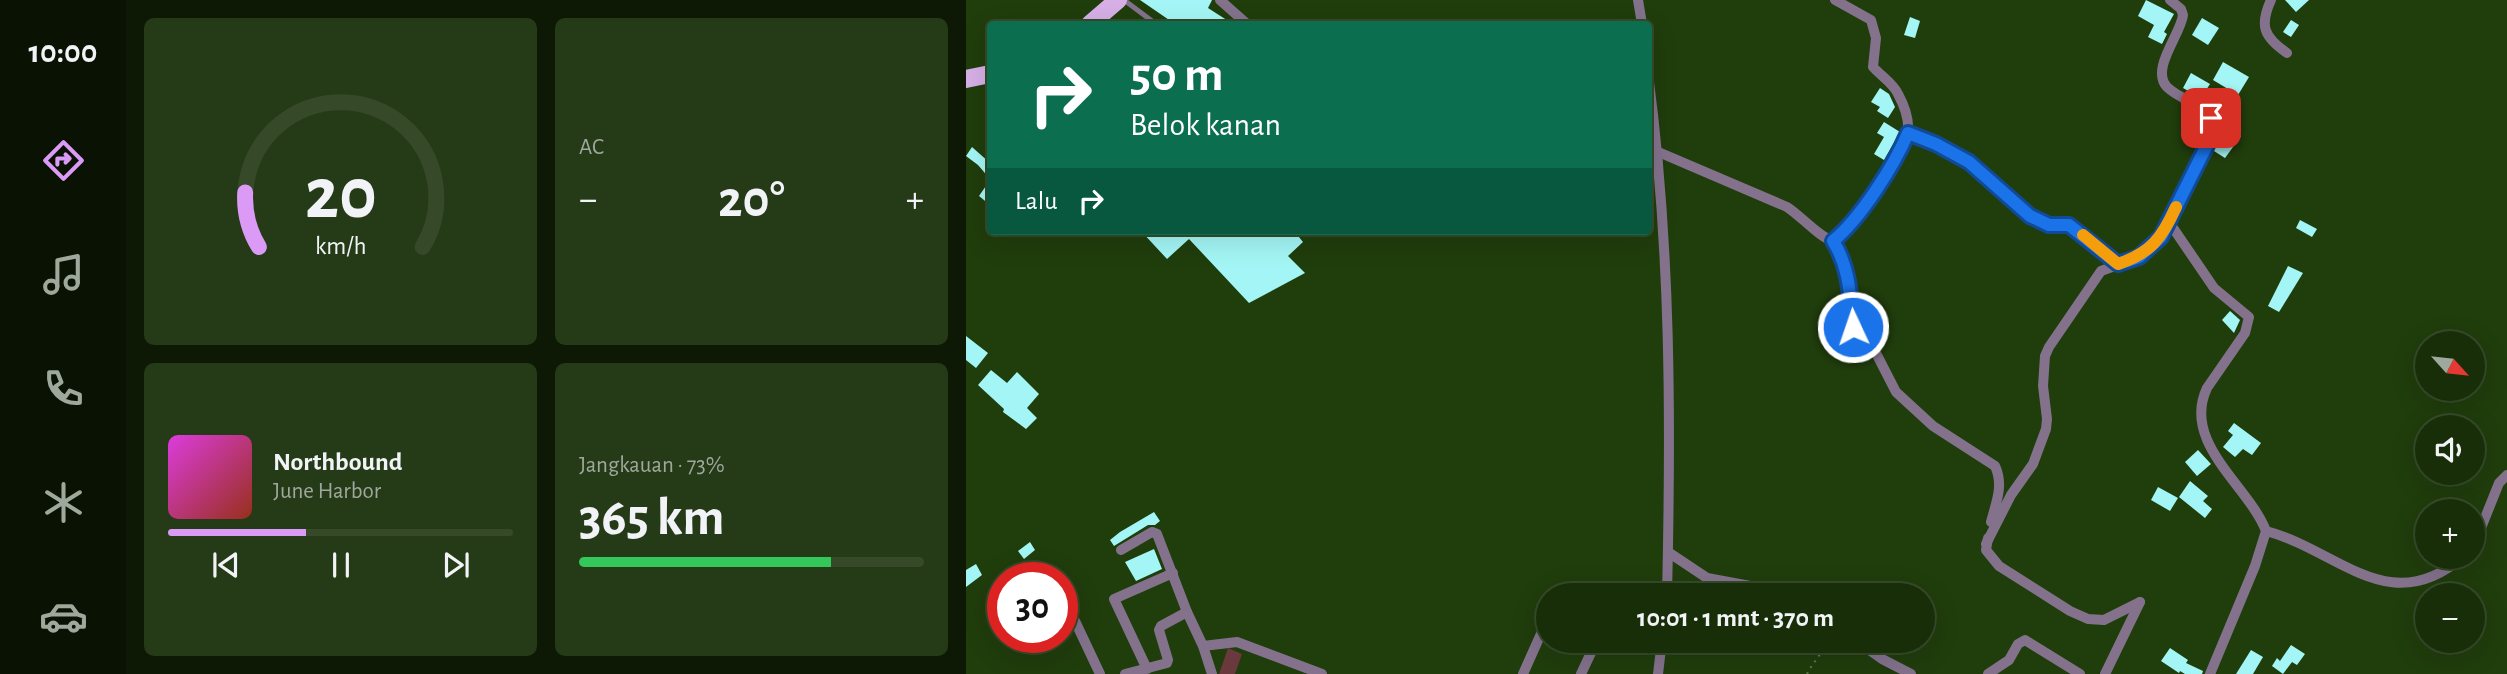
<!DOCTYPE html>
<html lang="id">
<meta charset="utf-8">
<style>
:root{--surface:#182e09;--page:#253a17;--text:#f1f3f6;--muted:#9fa89c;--line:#364a2a;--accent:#da9af6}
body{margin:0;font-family:"Alegreya Sans",sans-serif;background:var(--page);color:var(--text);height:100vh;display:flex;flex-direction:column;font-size:26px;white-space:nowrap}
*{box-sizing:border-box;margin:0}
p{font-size:23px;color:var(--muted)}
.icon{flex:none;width:38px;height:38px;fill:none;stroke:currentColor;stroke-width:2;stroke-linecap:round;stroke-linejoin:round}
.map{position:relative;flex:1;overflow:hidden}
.panel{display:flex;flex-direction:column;gap:18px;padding:18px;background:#0d1905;width:840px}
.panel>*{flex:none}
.top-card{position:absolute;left:21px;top:21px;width:665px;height:214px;border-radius:7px;box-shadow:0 7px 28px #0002,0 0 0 2px var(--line);background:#0b6e4f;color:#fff;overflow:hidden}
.needle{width:46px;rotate:117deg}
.tools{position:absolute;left:1449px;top:331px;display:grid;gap:14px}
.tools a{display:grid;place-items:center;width:70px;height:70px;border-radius:50%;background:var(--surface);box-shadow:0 7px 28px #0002,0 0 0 2px var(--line);font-size:35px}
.speed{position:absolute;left:21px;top:562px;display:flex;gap:14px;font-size:35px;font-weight:700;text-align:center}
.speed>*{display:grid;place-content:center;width:91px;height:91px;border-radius:50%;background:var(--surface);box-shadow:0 7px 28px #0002,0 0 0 2px var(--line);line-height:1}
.speed .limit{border:10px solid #d22;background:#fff;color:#111}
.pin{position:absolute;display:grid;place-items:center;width:60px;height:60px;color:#fff;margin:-30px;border-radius:14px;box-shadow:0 4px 10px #0006}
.me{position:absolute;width:77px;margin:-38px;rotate:357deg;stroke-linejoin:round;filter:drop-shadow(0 0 5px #0008)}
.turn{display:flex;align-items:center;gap:24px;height:147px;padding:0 28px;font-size:32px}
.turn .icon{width:91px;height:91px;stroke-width:2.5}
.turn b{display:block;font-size:49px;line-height:60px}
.then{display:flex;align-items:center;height:66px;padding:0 28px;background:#0003;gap:14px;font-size:26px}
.big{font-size:52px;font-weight:700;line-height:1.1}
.panel .tile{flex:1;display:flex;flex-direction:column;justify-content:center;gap:10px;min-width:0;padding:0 24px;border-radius:10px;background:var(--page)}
.panel .dial{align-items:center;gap:0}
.dial svg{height:182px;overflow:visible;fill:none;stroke:var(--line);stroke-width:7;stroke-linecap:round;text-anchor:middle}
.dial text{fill:var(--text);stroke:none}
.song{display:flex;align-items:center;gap:21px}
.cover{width:84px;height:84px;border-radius:10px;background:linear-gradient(135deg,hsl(300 70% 55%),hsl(10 70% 35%))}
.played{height:7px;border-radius:4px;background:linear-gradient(90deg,var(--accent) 40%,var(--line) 40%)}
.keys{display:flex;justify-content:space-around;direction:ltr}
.heat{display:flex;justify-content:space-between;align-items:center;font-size:38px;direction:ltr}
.charge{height:10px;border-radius:5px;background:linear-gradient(90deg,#34c759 73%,var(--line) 0)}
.panel .tiles{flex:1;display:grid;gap:18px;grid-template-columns:repeat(2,1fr)}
.trip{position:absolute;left:570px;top:583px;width:399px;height:70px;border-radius:35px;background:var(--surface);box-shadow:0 7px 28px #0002,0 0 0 2px var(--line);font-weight:700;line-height:70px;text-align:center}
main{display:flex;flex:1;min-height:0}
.dock{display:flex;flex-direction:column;width:126px;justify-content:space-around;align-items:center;background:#0a1204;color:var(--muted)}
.dock .icon{width:49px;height:49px}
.dock .active{color:var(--accent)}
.dock b{font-size:32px;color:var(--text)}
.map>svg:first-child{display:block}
.green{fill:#69393d}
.building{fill:#a3f6f5}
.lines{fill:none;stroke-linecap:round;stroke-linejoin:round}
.path{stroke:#5f7a4f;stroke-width:2;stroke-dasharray:2 5;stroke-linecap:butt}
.lane{stroke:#84728d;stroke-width:5}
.street{stroke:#84728d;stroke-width:10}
.primary{stroke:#d5afe6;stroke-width:18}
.route-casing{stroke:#114b97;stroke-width:18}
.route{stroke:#1a73e8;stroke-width:12}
.slow{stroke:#f59e0b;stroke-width:12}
</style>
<main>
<nav class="dock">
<b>10:00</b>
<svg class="icon active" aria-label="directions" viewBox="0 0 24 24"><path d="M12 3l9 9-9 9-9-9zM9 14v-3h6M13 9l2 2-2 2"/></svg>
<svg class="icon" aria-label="music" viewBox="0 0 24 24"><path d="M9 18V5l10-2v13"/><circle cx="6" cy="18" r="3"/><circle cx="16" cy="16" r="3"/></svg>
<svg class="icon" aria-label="phone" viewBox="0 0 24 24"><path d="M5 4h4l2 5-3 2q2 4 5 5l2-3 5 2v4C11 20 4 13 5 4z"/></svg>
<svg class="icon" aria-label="climate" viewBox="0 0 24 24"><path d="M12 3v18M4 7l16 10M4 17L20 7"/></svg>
<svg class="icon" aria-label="car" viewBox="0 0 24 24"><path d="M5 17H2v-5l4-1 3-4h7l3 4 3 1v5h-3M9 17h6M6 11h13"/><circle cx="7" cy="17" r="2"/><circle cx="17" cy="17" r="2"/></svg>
</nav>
<section class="panel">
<div class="tiles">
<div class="tile dial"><svg viewBox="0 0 100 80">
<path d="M14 69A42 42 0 1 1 86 69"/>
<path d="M14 69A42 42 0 0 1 8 45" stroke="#da9af6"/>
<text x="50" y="56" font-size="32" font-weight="700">20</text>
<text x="50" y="72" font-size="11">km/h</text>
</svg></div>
<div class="tile"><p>AC</p>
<div class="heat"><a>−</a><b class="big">20°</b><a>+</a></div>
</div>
<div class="tile">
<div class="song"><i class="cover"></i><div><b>Northbound</b><p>June Harbor</p></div></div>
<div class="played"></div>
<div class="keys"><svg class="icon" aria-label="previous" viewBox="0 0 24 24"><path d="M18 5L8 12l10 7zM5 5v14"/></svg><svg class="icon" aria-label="pause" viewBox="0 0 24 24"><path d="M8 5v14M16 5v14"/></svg><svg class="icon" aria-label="next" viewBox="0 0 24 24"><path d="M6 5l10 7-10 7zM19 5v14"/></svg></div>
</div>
<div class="tile"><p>Jangkauan · 73%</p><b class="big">365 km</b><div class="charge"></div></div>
</div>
</section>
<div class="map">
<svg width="1541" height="674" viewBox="0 0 1541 674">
<rect width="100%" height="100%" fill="#203d0c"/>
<path class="green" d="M 262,648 L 276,654 L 269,674 L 253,674 Z"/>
<g class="building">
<path d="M 174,0 L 246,0 L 242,8 L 267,24 L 209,24 Z"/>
<path d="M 1180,0 L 1208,14 L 1198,32 L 1201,34 L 1196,44 L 1182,37 L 1188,25 L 1172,16 Z"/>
<path d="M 1319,0 L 1343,0 L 1330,12 Z"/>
<path d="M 944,17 L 954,21 L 949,38 L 938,35 Z"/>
<path d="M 1236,18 L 1253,28 L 1242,45 L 1226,35 Z"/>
<path d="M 1325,20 L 1333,25 L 1325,37 L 1317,32 Z"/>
<path d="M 1257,62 L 1283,77 L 1272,95 L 1247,80 Z"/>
<path d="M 1225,73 L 1244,84 L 1235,98 L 1217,88 Z"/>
<path d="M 914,88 L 923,94 L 929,107 L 922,118 L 911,111 L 914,107 L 905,102 Z"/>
<path d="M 918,122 L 934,132 L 918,160 L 908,154 L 918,137 L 911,133 Z"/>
<path d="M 1226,123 L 1238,129 L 1234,141 L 1220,134 Z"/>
<path d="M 1259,127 L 1275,136 L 1259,158 L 1248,151 Z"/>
<path d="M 6,147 L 24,163 L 24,179 L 12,165 L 0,156 Z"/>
<path d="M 24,180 L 24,205 L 13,196 Z"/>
<path d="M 1334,220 L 1351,229 L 1346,237 L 1330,228 Z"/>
<path d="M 175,231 L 328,231 L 337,242 L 322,256 L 339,273 L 283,303 L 223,239 L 201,259 Z"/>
<path d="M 1322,266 L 1337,273 L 1313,312 L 1302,306 Z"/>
<path d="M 1264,311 L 1274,320 L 1268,333 L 1256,320 Z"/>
<path d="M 0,336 L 22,353 L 10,368 L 0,360 Z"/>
<path d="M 25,370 L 41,383 L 51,372 L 73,394 L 61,408 L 71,418 L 60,429 L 37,412 L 38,409 L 12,385 Z"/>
<path d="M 1268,423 L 1295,443 L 1286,455 L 1277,449 L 1269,457 L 1257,447 L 1267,435 L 1262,431 Z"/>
<path d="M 1232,450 L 1245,464 L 1231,476 L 1219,462 Z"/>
<path d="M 1224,481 L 1242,496 L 1237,501 L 1246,509 L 1239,518 L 1213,497 Z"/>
<path d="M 1192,487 L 1212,498 L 1204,511 L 1185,500 Z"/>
<path d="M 188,512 L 194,521 L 189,525 L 182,525 L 148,546 L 144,540 L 154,532 Z"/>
<path d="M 64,542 L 69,550 L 58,559 L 52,551 Z"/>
<path d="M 188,549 L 196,569 L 170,581 L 159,562 Z"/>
<path d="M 10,564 L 16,575 L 0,587 L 0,570 Z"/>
<path d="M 62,637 L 80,637 L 84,644 L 72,652 Z"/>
<path d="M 1325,645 L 1339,654 L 1331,665 L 1326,662 L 1317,674 L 1306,666 L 1311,658 L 1314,661 Z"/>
<path d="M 1204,648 L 1222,660 L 1220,663 L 1237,671 L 1236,674 L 1219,674 L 1214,671 L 1213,673 L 1195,661 Z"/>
<path d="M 1285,650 L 1297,657 L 1287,674 L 1270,674 Z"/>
</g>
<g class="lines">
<path class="path" d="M 841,674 C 847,662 857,653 861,640"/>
<path class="lane" d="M 158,0 L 190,24"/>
<g class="street">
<path d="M 254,0 L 281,24"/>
<path d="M 672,0 L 676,24"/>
<path d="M 1305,0 C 1293,26 1298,37 1321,53"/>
<path d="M 682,74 C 705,247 705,421 701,595"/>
<path d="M 942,133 L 970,143 L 1003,162 L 1064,216 L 1083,225 L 1103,225 L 1152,264"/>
<path d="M 690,151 L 821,207 C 835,216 854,238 867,241 L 871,238 C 890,215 939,160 942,131 C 943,119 938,105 932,94 C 927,83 915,76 907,67 L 910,38 L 905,20 L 869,0"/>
<path d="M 1203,222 L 1248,288 L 1283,317 L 1279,333 L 1241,388 C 1215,443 1283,486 1300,531 L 1289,566 L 1244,674"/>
<path d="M 867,241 L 880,267 L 885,292 L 886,327 L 911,355 L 930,392 L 967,426 L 1029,466 C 1038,485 1030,503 1025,522"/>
<path d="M 1300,531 C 1373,550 1423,621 1498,556"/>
<path d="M 1022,538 L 1020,550 L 1033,566 L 1104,611 L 1122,619 L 1138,620 L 1174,602"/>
<path d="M 1020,544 L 1045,495 L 1067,464 L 1080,429 L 1081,419 L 1077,386 L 1079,356 L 1083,347 L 1135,271 L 1173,257 L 1195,237 L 1247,133 L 1244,113 C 1231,103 1212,98 1201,87 C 1184,69 1215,34 1217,15 L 1215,9 L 1204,0"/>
<path d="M 1507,548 L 1533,483 L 1541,475"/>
<path d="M 155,550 L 186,532 L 191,534 L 221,612 L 237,646 L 246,674"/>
<path d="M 702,552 L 741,578 L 795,588 L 817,595"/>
<path d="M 593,595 L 599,591 L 609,595"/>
<path d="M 109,621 L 134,674"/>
<path d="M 889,640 L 916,659 L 945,674"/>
<path d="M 237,646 L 271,642 L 356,674"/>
<path d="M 181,669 L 148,599 L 207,573"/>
<path d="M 159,674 L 201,663 L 202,660 L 193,630 L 195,626 L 221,612"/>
<path d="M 557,674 L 583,616"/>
<path d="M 615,674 L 631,640"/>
<path d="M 692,674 L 696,640"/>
<path d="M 1022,674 L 1043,660 L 1052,644 L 1059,640 L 1114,674"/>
<path d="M 1139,674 L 1174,602"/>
</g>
<g class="primary">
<path d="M 124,24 L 152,0"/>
<path d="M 0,79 L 24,74"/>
</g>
</g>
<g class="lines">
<defs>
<path id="route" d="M 887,327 C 884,296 884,268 867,241 C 894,219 928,166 942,133 L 970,144 L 1003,162 L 1064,216 L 1083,225 L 1103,225 L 1152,264 L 1173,257 L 1195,237 L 1247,133 L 1245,118"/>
</defs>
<use href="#route" class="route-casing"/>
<use href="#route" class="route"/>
<path class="slow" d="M 1117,235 L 1152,264 C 1185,253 1196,238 1210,207"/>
</g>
</svg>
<div class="tools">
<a><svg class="needle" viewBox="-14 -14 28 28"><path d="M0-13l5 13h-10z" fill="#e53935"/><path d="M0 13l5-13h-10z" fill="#9fa89c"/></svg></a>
<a><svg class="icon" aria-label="sound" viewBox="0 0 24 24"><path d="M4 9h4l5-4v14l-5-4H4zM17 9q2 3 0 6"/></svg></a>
<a>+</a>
<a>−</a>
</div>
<div class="speed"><div class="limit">30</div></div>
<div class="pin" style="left:1245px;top:118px;background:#d93025"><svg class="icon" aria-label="arrive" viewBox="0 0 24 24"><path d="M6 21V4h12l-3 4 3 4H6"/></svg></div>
<svg class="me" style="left:887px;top:327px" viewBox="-20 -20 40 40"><circle r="17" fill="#1a73e8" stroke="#fff" stroke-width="3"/><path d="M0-11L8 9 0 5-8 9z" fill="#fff"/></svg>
<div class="trip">10:01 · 1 mnt · 370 m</div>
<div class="top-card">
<div class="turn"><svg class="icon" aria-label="right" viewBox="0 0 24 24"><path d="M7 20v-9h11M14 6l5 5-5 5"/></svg><div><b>50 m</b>Belok kanan</div></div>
<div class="then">Lalu<svg class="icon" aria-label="right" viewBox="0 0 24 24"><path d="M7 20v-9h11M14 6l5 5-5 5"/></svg></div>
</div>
</div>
</main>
